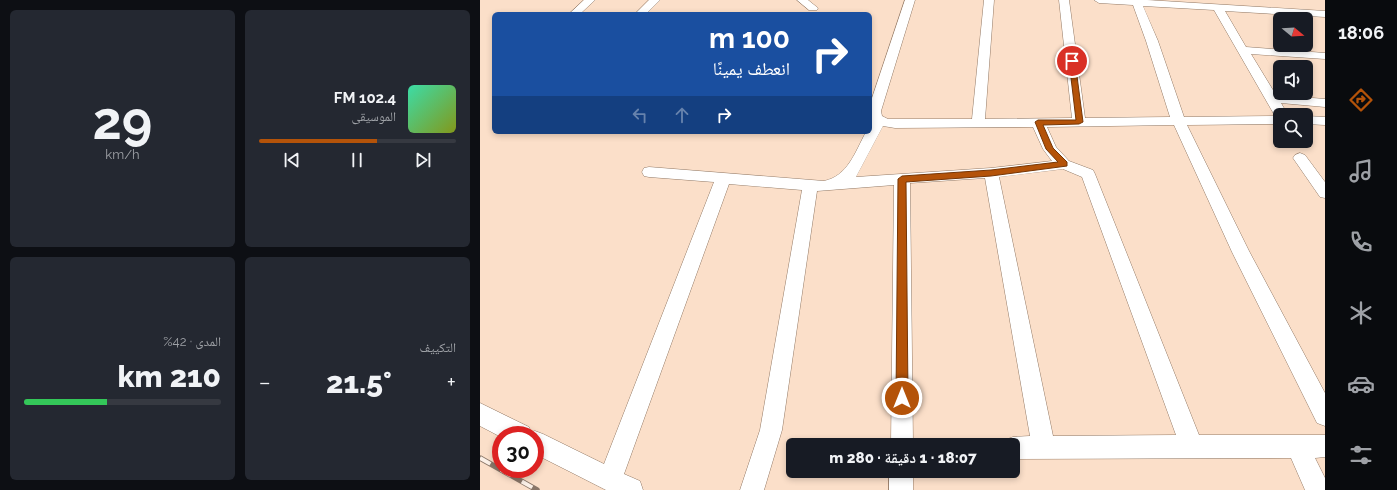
<!DOCTYPE html>
<html lang="ar">
<meta charset="utf-8">
<style>
:root{--surface:#171b24;--page:#242831;--text:#f1f3f6;--muted:#9ea1a6;--line:#363941;--accent:#b45309}
body{margin:0;font-family:Raleway,"Noto Naskh Arabic",sans-serif;background:var(--page);color:var(--text);direction:rtl;height:100vh;display:flex;flex-direction:column;font-size:15px;white-space:nowrap}
*{box-sizing:border-box;margin:0}
p{font-size:13px;color:var(--muted)}
.icon{flex:none;width:22px;height:22px;fill:none;stroke:currentColor;stroke-width:2;stroke-linecap:round;stroke-linejoin:round}
.map{position:relative;flex:1;overflow:hidden;direction:ltr}
.details{display:flex;flex-direction:column;gap:10px;padding:10px;background:#0d0f14;width:480px}
.details>*{flex:none}
.top-card{position:absolute;left:12px;top:12px;width:380px;height:122px;border-radius:6px;box-shadow:0 2px 6px #0003;direction:rtl;background:#1a4fa0;color:#fff;overflow:hidden}
.needle{width:26px;rotate:108deg}
.controls{position:absolute;left:793px;top:12px;display:grid;gap:8px}
.controls a{display:grid;place-items:center;width:40px;height:40px;border-radius:6px;background:var(--surface);box-shadow:0 2px 6px #0003;font-size:20px}
.speed{position:absolute;left:12px;top:426px;display:flex;gap:8px;font-size:20px;font-weight:700;text-align:center}
.speed>*{display:grid;place-content:center;width:52px;height:52px;border-radius:50%;background:var(--surface);box-shadow:0 2px 6px #0003;line-height:1}
.speed .limit{border:6px solid #d22;background:#fff;color:#111}
.pin{position:absolute;display:grid;place-items:center;width:34px;height:34px;color:#fff;margin:-17px;border:2px solid #fff;border-radius:50%;box-shadow:0 1px 4px #0007}
.me{position:absolute;width:44px;margin:-22px;rotate:0deg;stroke-linejoin:round;filter:drop-shadow(0 0 3px #0008)}
.turn{display:flex;align-items:center;gap:14px;height:84px;padding:0 16px;font-size:18px}
.turn .icon{width:52px;height:52px;stroke-width:2.5}
.turn b{display:block;font-size:28px;line-height:34px}
.lanes{display:flex;align-items:center;height:38px;padding:0 16px;background:#0003;justify-content:center;gap:20px;direction:ltr}
.lanes .off{opacity:.35}
.big{font-size:30px;font-weight:800;line-height:1.1}
.details .card{flex:1;display:flex;flex-direction:column;justify-content:center;gap:6px;min-width:0;padding:0 14px;border-radius:6px;background:var(--page)}
.details .dial{align-items:center;gap:0}
.dial b{font-size:52px;line-height:1}
.song{display:flex;align-items:center;gap:12px}
.cover{width:48px;height:48px;border-radius:6px;background:linear-gradient(135deg,hsl(160 70% 55%),hsl(70 70% 35%))}
.played{height:4px;border-radius:2px;background:linear-gradient(90deg,var(--accent) 60%,var(--line) 60%)}
.keys{display:flex;justify-content:space-around;direction:ltr}
.heat{display:flex;justify-content:space-between;align-items:center;font-size:22px;direction:ltr}
.charge{height:6px;border-radius:3px;background:linear-gradient(90deg,#34c759 42%,var(--line) 0)}
.details .tiles{flex:1;display:grid;gap:10px;grid-template-columns:repeat(2,1fr)}
.trip{position:absolute;left:306px;top:438px;width:234px;height:40px;border-radius:6px;background:var(--surface);box-shadow:0 2px 6px #0003;font-weight:800;line-height:40px;text-align:center;direction:rtl}
main{display:flex;flex:1;min-height:0}
.tab-bar{display:flex;flex-direction:column;width:72px;justify-content:space-around;align-items:center;background:#090b0e;color:var(--muted)}
.tab-bar .icon{width:28px;height:28px}
.tab-bar .active{color:var(--accent)}
.tab-bar b{font-size:18px;color:var(--text)}
.map>svg:first-child{display:block}
.lines{fill:none;stroke-linecap:round;stroke-linejoin:round}
.minor-casing{stroke:#937a66;stroke-width:1}
.minor{fill:#fff;fill-rule:evenodd}
.rail-casing{stroke:#8a7769;stroke-width:5.5}
.rail{stroke:#fbf0e7;stroke-width:4;stroke-dasharray:12;stroke-linecap:butt}
.route{fill:#b45309;stroke:#753606}
</style>
<main>
<nav class="tab-bar">
<b>18:06</b>
<svg class="icon active" aria-label="directions" viewBox="0 0 24 24"><path d="M12 3l9 9-9 9-9-9zM9 14v-3h6M13 9l2 2-2 2"/></svg>
<svg class="icon" aria-label="music" viewBox="0 0 24 24"><path d="M9 18V5l10-2v13"/><circle cx="6" cy="18" r="3"/><circle cx="16" cy="16" r="3"/></svg>
<svg class="icon" aria-label="phone" viewBox="0 0 24 24"><path d="M5 4h4l2 5-3 2q2 4 5 5l2-3 5 2v4C11 20 4 13 5 4z"/></svg>
<svg class="icon" aria-label="climate" viewBox="0 0 24 24"><path d="M12 3v18M4 7l16 10M4 17L20 7"/></svg>
<svg class="icon" aria-label="car" viewBox="0 0 24 24"><path d="M5 17H2v-5l4-1 3-4h7l3 4 3 1v5h-3M9 17h6M6 11h13"/><circle cx="7" cy="17" r="2"/><circle cx="17" cy="17" r="2"/></svg>
<svg class="icon" aria-label="filters" viewBox="0 0 24 24"><path d="M4 7h16M4 17h16"/><circle cx="9" cy="7" r="2"/><circle cx="15" cy="17" r="2"/></svg>
</nav>
<div class="map">
<svg width="845" height="490" viewBox="0 0 845 490">
<rect width="100%" height="100%" fill="#fbdfc9"/>
<g class="lines">
<defs>
<g id="minor">
<path d="M 104,0 L 115,0 L 100,14 L 89,14 Z"/>
<path d="M 169,0 L 180,0 L 166,14 L 155,14 Z"/>
<path d="M 317,0 L 328,0 L 338,8 L 337,10 L 329,10 Z"/>
<path d="M 425,0 L 435,0 L 401,111 L 402,116 L 408,119 L 492,119 L 504,0 L 514,0 L 505,119 L 592,118 L 579,0 L 589,0 L 605,118 L 690,117 L 666,41 L 653,5 L 619,3 L 614,0 L 667,0 L 845,11 L 845,17 L 745,11 L 766,47 L 845,53 L 845,59 L 771,54 L 796,95 L 845,99 L 845,107 L 801,103 L 808,115 L 800,115 L 800,124 L 707,125 L 769,251 L 845,393 L 845,426 L 837,423 L 752,252 L 694,125 L 567,127 L 576,147 L 589,161 L 613,170 L 615,174 L 719,435 L 845,435 L 845,457 L 835,458 L 845,478 L 845,490 L 825,490 L 811,458 L 533,459 L 533,445 L 523,445 L 525,440 L 533,437 L 550,436 L 505,178 L 430,183 L 433,445 L 411,445 L 414,185 L 337,191 L 302,430 L 284,490 L 260,490 L 280,430 L 322,190 L 249,184 L 144,474 L 160,481 L 163,490 L 126,490 L 55,454 L 55,435 L 21,435 L 21,437 L 0,426 L 0,403 L 49,427 L 51,432 L 55,431 L 63,434 L 124,464 L 234,182 L 169,177 L 164,176 L 162,172 L 164,168 L 169,167 L 344,181 C 368,176 375,152 386,132 L 390,132 L 390,125 L 392,121 L 390,118 L 390,104 ZM 663,6 L 734,10 L 795,116 L 704,117 L 678,41 ZM 403,126 L 415,128 L 553,127 L 563,149 L 572,161 L 511,168 L 376,177 ZM 583,169 L 602,177 L 696,435 L 573,436 L 519,177 Z"/>
<path d="M 826,116 L 845,117 L 845,125 L 826,124 Z"/>
<path d="M 820,153 L 825,155 L 845,182 L 845,198 L 840,197 L 813,158 L 815,155 Z"/>
<rect x="409" y="471" width="24" height="19"/>
</g>
</defs>
<use href="#minor" class="minor-casing"/>
<use href="#minor" class="minor"/>
<defs>
<path id="rail" d="M 0,458 L 57,490"/>
</defs>
<use href="#rail" class="rail-casing"/>
<use href="#rail" class="rail"/>
</g>
<path class="route" d="M 592,59 L 595,61 L 603,122 L 599,124 L 563,125 L 573,148 L 587,162 L 587,166 L 511,176 L 426,182 L 428,398 L 426,402 L 422,404 L 418,402 L 416,398 L 418,179 L 422,176 L 511,170 L 578,162 L 566,149 L 555,122 L 558,120 L 596,120 L 589,61 Z"/>
</svg>
<div class="controls">
<a><svg class="needle" viewBox="-14 -14 28 28"><path d="M0-13l5 13h-10z" fill="#e53935"/><path d="M0 13l5-13h-10z" fill="#9ea1a6"/></svg></a>
<a><svg class="icon" aria-label="sound" viewBox="0 0 24 24"><path d="M4 9h4l5-4v14l-5-4H4zM17 9q2 3 0 6"/></svg></a>
<a><svg class="icon" aria-label="search" viewBox="0 0 24 24"><circle cx="10" cy="10" r="6"/><path d="M15 15l6 6"/></svg></a>
</div>
<div class="speed"><div class="limit">30</div></div>
<div class="pin" style="left:592px;top:61px;background:#d93025"><svg class="icon" aria-label="arrive" viewBox="0 0 24 24"><path d="M6 21V4h12l-3 4 3 4H6"/></svg></div>
<svg class="me" style="left:422px;top:398px" viewBox="-20 -20 40 40"><circle r="17" fill="#b45309" stroke="#fff" stroke-width="3"/><path d="M0-11L8 9 0 5-8 9z" fill="#fff"/></svg>
<div class="trip">18:07 · 1 دقيقة · 280 m</div>
<div class="top-card">
<div class="turn"><svg class="icon" aria-label="right" viewBox="0 0 24 24"><path d="M7 20v-9h11M14 6l5 5-5 5"/></svg><div><b>100 m</b>انعطف يمينًا</div></div>
<div class="lanes"><svg class="icon off" aria-label="left" viewBox="0 0 24 24"><path d="M17 20v-9H6M10 6l-5 5 5 5"/></svg><svg class="icon off" aria-label="ahead" viewBox="0 0 24 24"><path d="M12 20V5M6 11l6-6 6 6"/></svg><svg class="icon" aria-label="right" viewBox="0 0 24 24"><path d="M7 20v-9h11M14 6l5 5-5 5"/></svg></div>
</div>
</div>
<section class="details">
<div class="tiles">
<div class="card">
<div class="song"><i class="cover"></i><div><b>102.4 FM</b><p>الموسيقى</p></div></div>
<div class="played"></div>
<div class="keys"><svg class="icon" aria-label="previous" viewBox="0 0 24 24"><path d="M18 5L8 12l10 7zM5 5v14"/></svg><svg class="icon" aria-label="pause" viewBox="0 0 24 24"><path d="M8 5v14M16 5v14"/></svg><svg class="icon" aria-label="next" viewBox="0 0 24 24"><path d="M6 5l10 7-10 7zM19 5v14"/></svg></div>
</div>
<div class="card dial"><b>29</b><p>km/h</p></div>
<div class="card"><p>التكييف</p>
<div class="heat"><a>−</a><b class="big">21.5°</b><a>+</a></div>
</div>
<div class="card"><p>المدى · 42%</p><b class="big">210 km</b><div class="charge"></div></div>
</div>
</section>
</main>
